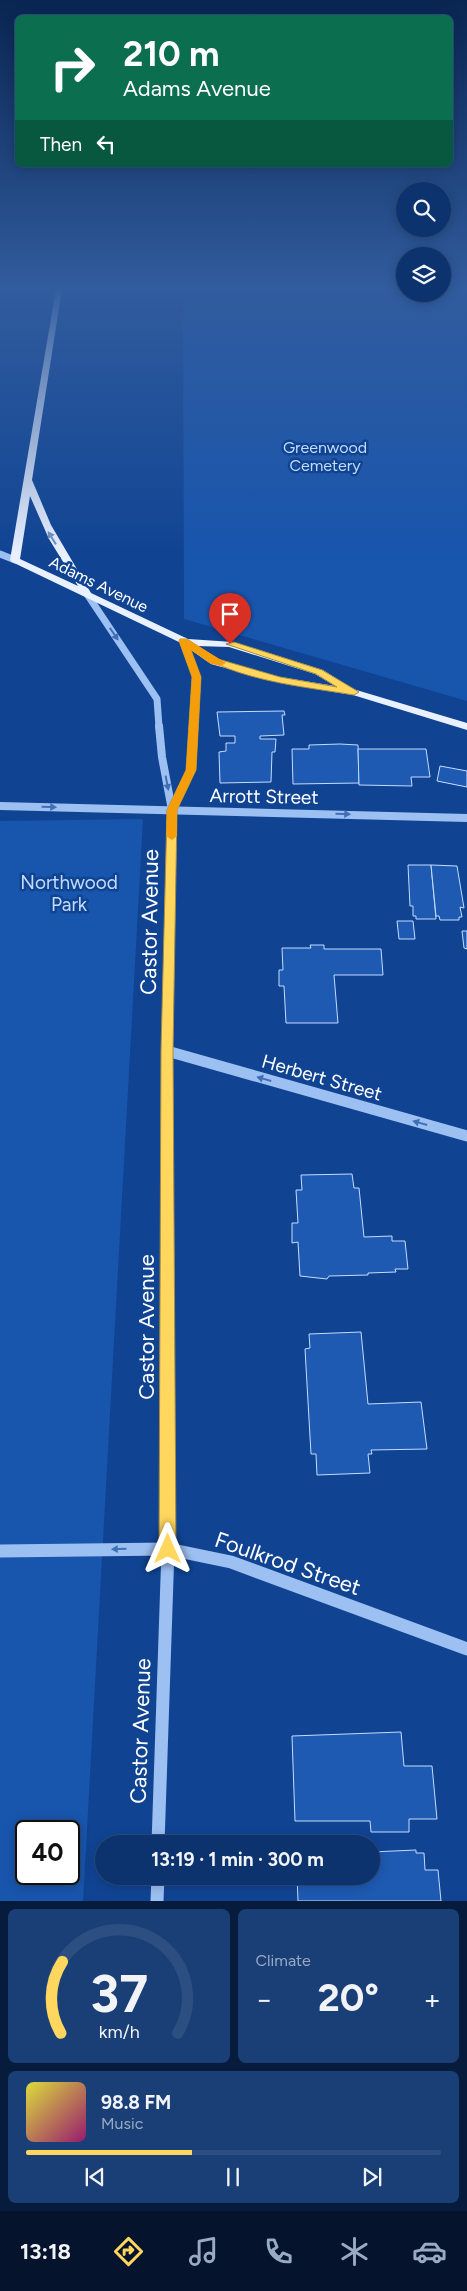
<!DOCTYPE html>
<meta charset="utf-8">
<style>
:root{--surface:#0c336e;--page:#1a3f76;--text:#f1f3f6;--muted:#9aaac2;--line:#2c4e81;--accent:#ffd75f}
body{margin:0;font-family:Figtree,sans-serif;background:var(--page);color:var(--text);height:100vh;display:flex;flex-direction:column;font-size:19px;white-space:nowrap}
*{box-sizing:border-box;margin:0}
p{font-size:16px;color:var(--muted)}
.icon{flex:none;width:28px;height:28px;fill:none;stroke:currentColor;stroke-width:2;stroke-linecap:round;stroke-linejoin:round}
.map{position:relative;height:1901px;overflow:hidden}
.sheet{display:flex;flex-direction:column;gap:8px;padding:8px;background:#071c3c;flex:1}
.sheet>*{flex:none}
.hud{position:absolute;left:15px;top:15px;width:438px;height:152px;border-radius:8px;box-shadow:0 2px 12px #0003,0 0 0 1px var(--line);background:#0b6e4f;color:#fff;overflow:hidden}
.fabs{position:absolute;left:396px;top:182px;display:grid;gap:10px}
.fabs a{display:grid;place-items:center;width:55px;height:55px;border-radius:50%;background:var(--surface);box-shadow:0 2px 12px #0003,0 0 0 1px var(--line);font-size:25px}
.speed{position:absolute;left:15px;top:1820px;display:flex;gap:10px;font-size:25px;font-weight:700;text-align:center}
.speed>*{display:grid;place-content:center;width:65px;height:65px;border-radius:50%;background:var(--surface);box-shadow:0 2px 12px #0003,0 0 0 1px var(--line);line-height:1}
.speed .limit{border:2px solid #111;border-radius:8px;background:#fff;color:#111}
.pin{position:absolute;display:grid;place-items:center;width:42px;height:42px;color:#fff;margin:-51px -21px;border-radius:50% 50% 50% 0;rotate:-45deg;box-shadow:0 0 5px #0007}
.pin .icon{rotate:45deg}
.me{position:absolute;width:55px;margin:-28px;rotate:0deg;stroke-linejoin:round;filter:drop-shadow(0 0 4px #0008)}
.turn{display:flex;align-items:center;gap:18px;height:105px;padding:0 25px;font-size:22px}
.turn .icon{width:65px;height:65px;stroke-width:2.5}
.turn b{display:block;font-size:35px;line-height:42px}
.then{display:flex;align-items:center;height:48px;padding:0 25px;background:#0003;gap:10px;font-size:19px}
.big{font-size:38px;font-weight:700;line-height:1.1}
.sheet .card{flex:1;display:flex;flex-direction:column;justify-content:center;gap:8px;min-width:0;padding:0 18px;border-radius:8px;background:var(--page)}
.sheet .dial{align-items:center;gap:0}
.dial svg{height:130px;overflow:visible;fill:none;stroke:var(--line);stroke-width:7;stroke-linecap:round;text-anchor:middle}
.dial text{fill:var(--text);stroke:none}
.song{display:flex;align-items:center;gap:15px}
.cover{width:60px;height:60px;border-radius:8px;background:linear-gradient(135deg,hsl(60 70% 55%),hsl(320 70% 35%))}
.played{height:5px;border-radius:2px;background:linear-gradient(90deg,var(--accent) 40%,var(--line) 40%)}
.keys{display:flex;justify-content:space-around;direction:ltr}
.heat{display:flex;justify-content:space-between;align-items:center;font-size:28px;direction:ltr}
.sheet .tiles{flex:1;display:grid;gap:8px;grid-template-columns:1fr 1fr}
.card:last-child{grid-column:span 2}
.trip{position:absolute;left:95px;top:1835px;width:285px;height:50px;border-radius:25px;background:var(--surface);box-shadow:0 2px 12px #0003,0 0 0 1px var(--line);font-weight:700;line-height:50px;text-align:center}
.tabs{display:flex;height:80px;justify-content:space-around;align-items:center;background:#05142c;color:var(--muted)}
.tabs .icon{width:35px;height:35px}
.tabs .selected{color:var(--accent)}
.tabs b{font-size:22px;color:var(--text)}
.map>svg:first-child{display:block}
.green{fill:#1855ad;fill-rule:evenodd}
.building{fill:#1e5ab2;stroke:#c4dcfe}
.lines{fill:none;stroke-linecap:round;stroke-linejoin:round}
.minor-far3{stroke:#9dc0f3;stroke-width:7}
.minor-far2{stroke:#9dc0f3;stroke-width:8}
.minor-far1{stroke:#9dc0f3;stroke-width:11}
.minor{stroke:#9dc0f3;stroke-width:13}
.major{fill:#e9f0ff;fill-rule:evenodd}
.oneway{fill:#7291c4}
.oneway2{fill:#416fb5}
.route{fill:#ffd75f;stroke:#a68c3e}
.slow{fill:#f59e0b}
.labels{text-anchor:middle;stroke-width:5;stroke-linejoin:round;paint-order:stroke}
.far-park-label{font-size:16px;fill:#c4dcfe;stroke:#104493}
.far-street-label{font-size:16px;fill:#fff;stroke:#104493}
.street-label{font-size:19px;fill:#fff;stroke:#104493}
.park-label{font-size:19px;fill:#c4dcfe;stroke:#104493}
.near-street-label{font-size:22px;fill:#fff;stroke:#104493}
</style>
<div class="map">
<svg width="467" height="1901" viewBox="0 0 467 1901">
<rect width="100%" height="100%" fill="#104493"/>
<g class="green">
<path d="M 183,289 L 405,289 L 405,294 L 442,294 L 443,289 L 467,289 L 467,701 L 184,619 Z"/>
<path d="M 143,819 L 83,1901 L 0,1901 L 0,821 ZM 26,1831 L 69,1831 L 69,1874 L 26,1874 Z"/>
</g>
<g class="building">
<path d="M 284,711 L 285,715 L 282,715 L 284,735 L 260,736 L 260,739 L 276,739 L 275,752 L 272,752 L 271,782 L 220,783 L 219,752 L 226,751 L 226,743 L 235,743 L 235,736 L 220,736 L 217,712 Z"/>
<path d="M 340,744 L 358,745 L 359,783 L 293,784 L 292,749 L 309,749 L 309,745 Z"/>
<path d="M 358,749 L 426,749 L 430,777 L 411,777 L 412,786 L 359,785 Z"/>
<path d="M 440,766 L 467,771 L 467,787 L 437,781 Z"/>
<path d="M 408,865 L 431,865 L 436,919 L 416,919 L 416,916 L 413,916 L 413,906 L 410,906 Z"/>
<path d="M 431,865 L 457,866 L 464,908 L 460,907 L 462,917 L 459,917 L 459,920 L 440,920 L 439,916 L 436,916 Z"/>
<path d="M 397,921 L 413,921 L 415,939 L 399,939 Z"/>
<path d="M 462,931 L 467,931 L 467,949 L 464,948 Z"/>
<path d="M 310,945 L 324,945 L 324,949 L 381,949 L 383,975 L 334,975 L 338,1023 L 286,1023 L 284,986 L 279,986 L 279,970 L 283,970 L 282,948 L 311,948 Z"/>
<path d="M 352,1174 L 354,1188 L 359,1188 L 364,1237 L 392,1236 L 392,1241 L 405,1241 L 408,1269 L 395,1269 L 396,1272 L 368,1273 L 368,1275 L 329,1276 L 327,1279 L 300,1276 L 298,1242 L 292,1243 L 292,1223 L 298,1223 L 296,1190 L 302,1190 L 301,1175 Z"/>
<path d="M 361,1332 L 368,1404 L 421,1402 L 427,1449 L 371,1450 L 372,1454 L 368,1454 L 370,1473 L 317,1475 L 316,1454 L 311,1454 L 305,1349 L 310,1348 L 309,1334 Z"/>
<path d="M 401,1732 L 404,1766 L 432,1766 L 437,1819 L 409,1819 L 409,1832 L 371,1832 L 370,1821 L 295,1821 L 292,1736 Z"/>
<path d="M 416,1850 L 416,1853 L 424,1853 L 425,1870 L 438,1870 L 441,1901 L 298,1901 L 297,1876 L 371,1876 L 371,1852 Z"/>
</g>
<g class="lines">
<g class="minor-far3">
<path d="M 0,554 L 15,560"/>
<path d="M 87,594 L 157,699 L 159,727"/>
<path d="M 184,641 L 196,677 L 193,727"/>
</g>
<g class="minor-far2">
<path d="M 159,726 L 162,757 L 172,810 L 167,1034"/>
<path d="M 0,806 L 467,818"/>
<path d="M 172,810 L 191,770 L 193,726"/>
</g>
<g class="minor-far1">
<path d="M 167,1032 L 168,1418"/>
<path d="M 167,1051 L 467,1136"/>
</g>
<g class="minor">
<path d="M 0,1551 L 168,1549 L 231,1562 L 467,1649"/>
<path d="M 158,1844 L 168,1549 L 168,1417"/>
<path d="M 157,1901 L 158,1876"/>
</g>
<path class="major" d="M 56,289 L 62,289 L 32,480 L 51,525 L 91,593 L 188,639 L 233,642 L 323,670 L 353,689 L 467,723 L 467,730 L 353,695 L 280,683 L 211,664 L 181,643 L 12,562 L 10,560 ZM 30,496 L 49,539 L 78,586 L 20,559 ZM 197,646 L 229,647 L 315,674 L 335,686 L 280,677 L 219,660 Z"/>
</g>
<defs><path id="oneway-solid" d="M-6-.8H1V-3.2L6.5 0L1 3.2V.8H-6Z" transform="scale(1.25)"/></defs>
<use class="oneway" href="#oneway-solid" transform="translate(52 538) rotate(-122)"/>
<g class="oneway2">
<use href="#oneway-solid" transform="translate(114 634) rotate(56)"/>
<use href="#oneway-solid" transform="translate(167 783) rotate(79)"/>
<use href="#oneway-solid" transform="translate(49 807) rotate(1)"/>
<use href="#oneway-solid" transform="translate(343 814) rotate(2)"/>
<use href="#oneway-solid" transform="translate(264 1079) rotate(-164)"/>
<use href="#oneway-solid" transform="translate(420 1123) rotate(-164)"/>
<use href="#oneway-solid" transform="translate(119 1549) rotate(179)"/>
</g>
<linearGradient id="sky" x2="0" y2="1"><stop stop-color="#092551"/><stop offset="0.52" stop-color="#315c9e"/><stop offset="1" stop-color="#315c9e" stop-opacity="0"/></linearGradient>
<rect width="467" height="555" fill="url(#sky)"/>
<path class="route" d="M 180,639 L 187,639 L 218,659 L 280,677 L 337,687 L 316,674 L 226,644 L 234,642 L 322,670 L 359,692 L 354,695 C 300,686 238,681 191,650 L 201,677 L 196,770 L 177,810 L 173,1051 L 176,1549 L 173,1554 L 168,1557 L 162,1554 L 159,1549 L 161,1051 L 167,810 L 186,770 L 192,677 L 179,641 Z"/>
<path class="slow" d="M 180,639 L 187,639 L 226,663 L 221,666 L 211,664 L 191,650 L 201,677 L 196,770 L 177,810 L 177,836 L 172,840 L 166,836 L 167,810 L 186,770 L 192,677 L 179,641 Z"/>
<g class="labels">
<g class="far-park-label">
<text x="325" y="453">Greenwood<tspan x="325" dy="18">Cemetery</tspan></text>
</g>
<g class="far-street-label">
<text transform="translate(99 584) rotate(26)" y="6">Adams Avenue</text>
</g>
<g class="street-label">
<text transform="translate(264 796) rotate(1)" y="7">Arrott Street</text>
<text transform="translate(322 1077) rotate(16)" y="7">Herbert Street</text>
</g>
<g class="park-label">
<text x="69" y="889">Northwood<tspan x="69" dy="22">Park</tspan></text>
</g>
<g class="near-street-label">
<text transform="translate(149 922) rotate(-89)" y="8">Castor Avenue</text>
<text transform="translate(146 1327) rotate(-90)" y="8">Castor Avenue</text>
<text transform="translate(288 1563) rotate(19)" y="8">Foulkrod Street</text>
<text transform="translate(140 1731) rotate(-88)" y="8">Castor Avenue</text>
</g>
</g>
</svg>
<div class="fabs">
<a><svg class="icon" aria-label="search" viewBox="0 0 24 24"><circle cx="10" cy="10" r="6"/><path d="M15 15l6 6"/></svg></a>
<a><svg class="icon" aria-label="layers" viewBox="0 0 24 24"><path d="M12 4l9 5-9 5-9-5zM3 14l9 5 9-5"/></svg></a>
</div>
<div class="speed"><div class="limit">40</div></div>
<div class="pin" style="left:230px;top:644px;background:#d93025"><svg class="icon" aria-label="arrive" viewBox="0 0 24 24"><path d="M6 21V4h12l-3 4 3 4H6"/></svg></div>
<svg class="me" style="left:168px;top:1549px" viewBox="-20 -20 40 40"><path d="M0-17L14 15 0 8-14 15z" fill="#ffd75f" stroke="#fff" stroke-width="4"/></svg>
<div class="trip">13:19 · 1 min · 300 m</div>
<div class="hud">
<div class="turn"><svg class="icon" aria-label="right" viewBox="0 0 24 24"><path d="M7 20v-9h11M14 6l5 5-5 5"/></svg><div><b>210 m</b>Adams Avenue</div></div>
<div class="then">Then<svg class="icon" aria-label="left" viewBox="0 0 24 24"><path d="M17 20v-9H6M10 6l-5 5 5 5"/></svg></div>
</div>
</div>
<section class="sheet">
<div class="tiles">
<div class="card dial"><svg viewBox="0 0 100 80">
<path d="M14 69A42 42 0 1 1 86 69"/>
<path d="M14 69A42 42 0 0 1 15 25" stroke="#ffd75f"/>
<text x="50" y="56" font-size="32" font-weight="700">37</text>
<text x="50" y="72" font-size="11">km/h</text>
</svg></div>
<div class="card"><p>Climate</p>
<div class="heat"><a>−</a><b class="big">20°</b><a>+</a></div>
</div>
<div class="card">
<div class="song"><i class="cover"></i><div><b>98.8 FM</b><p>Music</p></div></div>
<div class="played"></div>
<div class="keys"><svg class="icon" aria-label="previous" viewBox="0 0 24 24"><path d="M18 5L8 12l10 7zM5 5v14"/></svg><svg class="icon" aria-label="pause" viewBox="0 0 24 24"><path d="M8 5v14M16 5v14"/></svg><svg class="icon" aria-label="next" viewBox="0 0 24 24"><path d="M6 5l10 7-10 7zM19 5v14"/></svg></div>
</div>
</div>
</section>
<nav class="tabs">
<b>13:18</b>
<svg class="icon selected" aria-label="directions" viewBox="0 0 24 24"><path d="M12 3l9 9-9 9-9-9zM9 14v-3h6M13 9l2 2-2 2"/></svg>
<svg class="icon" aria-label="music" viewBox="0 0 24 24"><path d="M9 18V5l10-2v13"/><circle cx="6" cy="18" r="3"/><circle cx="16" cy="16" r="3"/></svg>
<svg class="icon" aria-label="phone" viewBox="0 0 24 24"><path d="M5 4h4l2 5-3 2q2 4 5 5l2-3 5 2v4C11 20 4 13 5 4z"/></svg>
<svg class="icon" aria-label="climate" viewBox="0 0 24 24"><path d="M12 3v18M4 7l16 10M4 17L20 7"/></svg>
<svg class="icon" aria-label="car" viewBox="0 0 24 24"><path d="M5 17H2v-5l4-1 3-4h7l3 4 3 1v5h-3M9 17h6M6 11h13"/><circle cx="7" cy="17" r="2"/><circle cx="17" cy="17" r="2"/></svg>
</nav>
